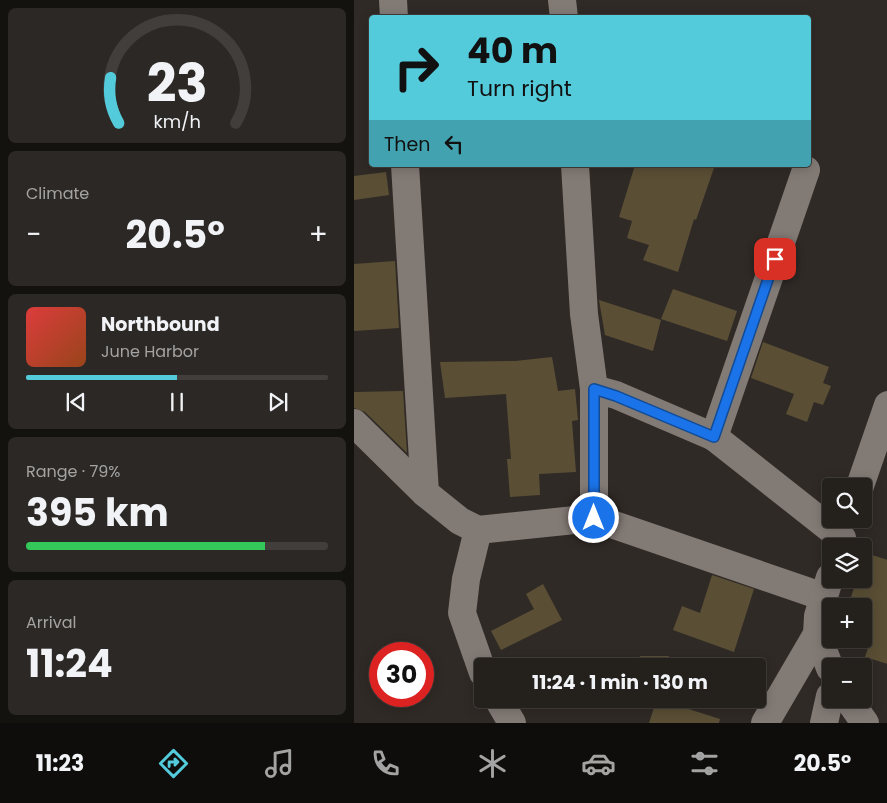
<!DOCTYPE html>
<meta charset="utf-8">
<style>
:root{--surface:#24201c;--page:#2c2825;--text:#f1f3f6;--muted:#a3a3a3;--line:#413e3b;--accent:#53cbdb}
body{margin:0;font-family:Poppins,sans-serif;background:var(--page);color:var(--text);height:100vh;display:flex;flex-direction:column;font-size:19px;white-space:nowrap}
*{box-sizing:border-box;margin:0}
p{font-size:16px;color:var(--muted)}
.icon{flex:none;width:28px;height:28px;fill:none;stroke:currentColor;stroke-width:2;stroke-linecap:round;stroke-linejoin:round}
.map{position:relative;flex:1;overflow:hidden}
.sheet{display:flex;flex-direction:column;gap:8px;padding:8px;background:#14120f;width:354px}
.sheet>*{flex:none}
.banner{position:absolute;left:15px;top:15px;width:442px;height:152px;border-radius:5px;box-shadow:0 2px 12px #0003,0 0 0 1px var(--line);background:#53cbdb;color:#111;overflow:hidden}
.controls{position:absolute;left:468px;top:478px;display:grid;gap:10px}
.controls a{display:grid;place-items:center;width:50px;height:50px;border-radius:5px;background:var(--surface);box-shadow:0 2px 12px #0003,0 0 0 1px var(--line);font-size:25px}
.speed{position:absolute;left:15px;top:642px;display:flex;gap:10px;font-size:25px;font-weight:700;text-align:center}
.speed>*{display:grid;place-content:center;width:65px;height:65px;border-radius:50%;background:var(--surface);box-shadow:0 2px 12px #0003,0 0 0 1px var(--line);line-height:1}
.speed .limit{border:8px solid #d22;background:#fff;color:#111}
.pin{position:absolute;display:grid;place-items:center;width:42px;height:42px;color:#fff;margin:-21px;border-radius:10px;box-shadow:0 2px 8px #0006}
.me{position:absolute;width:55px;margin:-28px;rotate:0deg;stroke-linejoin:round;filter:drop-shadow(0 0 4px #0008)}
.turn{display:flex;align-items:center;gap:18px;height:105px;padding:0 15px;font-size:22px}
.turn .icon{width:65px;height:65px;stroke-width:2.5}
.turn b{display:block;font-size:35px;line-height:42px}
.then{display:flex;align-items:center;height:48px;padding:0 15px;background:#0003;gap:10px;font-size:19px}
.big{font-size:38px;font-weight:700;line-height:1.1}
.sheet .tile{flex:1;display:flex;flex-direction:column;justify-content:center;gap:8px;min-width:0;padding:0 18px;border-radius:8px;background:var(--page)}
.sheet .dial{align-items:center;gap:0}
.dial svg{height:130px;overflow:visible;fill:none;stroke:var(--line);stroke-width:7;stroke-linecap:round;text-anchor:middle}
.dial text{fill:var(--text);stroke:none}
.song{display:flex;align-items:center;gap:15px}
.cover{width:60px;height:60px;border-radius:8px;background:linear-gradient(135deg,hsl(0 70% 55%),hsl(20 70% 35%))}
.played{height:5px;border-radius:2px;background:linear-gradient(90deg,var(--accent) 50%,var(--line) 50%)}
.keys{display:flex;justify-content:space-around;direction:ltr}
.heat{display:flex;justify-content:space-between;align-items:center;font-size:28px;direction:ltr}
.charge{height:8px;border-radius:4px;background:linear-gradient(90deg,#34c759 79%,var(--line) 0)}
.trip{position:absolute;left:120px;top:658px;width:292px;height:50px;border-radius:5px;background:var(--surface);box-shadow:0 2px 12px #0003,0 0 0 1px var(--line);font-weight:700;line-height:50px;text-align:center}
.dock{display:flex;height:80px;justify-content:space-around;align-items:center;background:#0e0d0b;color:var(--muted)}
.dock .icon{width:35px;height:35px}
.dock .selected{color:var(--accent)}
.dock b{font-size:22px;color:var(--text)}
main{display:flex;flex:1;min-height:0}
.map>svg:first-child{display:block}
.building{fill:#5a4f35}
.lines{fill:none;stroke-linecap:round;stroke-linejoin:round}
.minor{stroke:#827a75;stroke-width:28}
.route-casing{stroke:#114b97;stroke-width:12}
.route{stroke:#1a73e8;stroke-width:9}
</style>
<main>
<section class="sheet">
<div class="tile dial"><svg viewBox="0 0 100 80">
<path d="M14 69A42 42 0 1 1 86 69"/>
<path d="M14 69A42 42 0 0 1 9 41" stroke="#53cbdb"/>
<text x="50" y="56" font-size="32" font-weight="700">23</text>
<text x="50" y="72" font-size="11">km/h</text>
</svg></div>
<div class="tile"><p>Climate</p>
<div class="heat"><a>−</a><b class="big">20.5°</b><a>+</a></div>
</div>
<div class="tile">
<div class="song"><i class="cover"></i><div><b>Northbound</b><p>June Harbor</p></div></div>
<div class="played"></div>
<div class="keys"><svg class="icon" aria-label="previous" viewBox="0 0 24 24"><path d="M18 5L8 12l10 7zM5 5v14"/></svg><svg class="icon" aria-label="pause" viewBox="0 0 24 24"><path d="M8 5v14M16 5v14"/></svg><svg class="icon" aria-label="next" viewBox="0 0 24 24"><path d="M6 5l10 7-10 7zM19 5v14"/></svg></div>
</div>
<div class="tile"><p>Range · 79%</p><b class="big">395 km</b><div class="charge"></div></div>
<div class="tile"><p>Arrival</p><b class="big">11:24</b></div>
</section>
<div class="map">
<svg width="534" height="723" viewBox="0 0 534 723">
<rect width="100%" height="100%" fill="#302a26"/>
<g class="building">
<path d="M 281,165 L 361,165 L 342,220 L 340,219 L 324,272 L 289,260 L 295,245 L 273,238 L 278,221 L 265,217 Z"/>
<path d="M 32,172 L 35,195 L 0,200 L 0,176 Z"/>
<path d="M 41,261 L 45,328 L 0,331 L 0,264 Z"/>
<path d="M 319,289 L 383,311 L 373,341 L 307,319 Z"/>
<path d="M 245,300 L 307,320 L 299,351 L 251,335 Z"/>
<path d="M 409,342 L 475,367 L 469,383 L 477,386 L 469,405 L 460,402 L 453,422 L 432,414 L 440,394 L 397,378 Z"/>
<path d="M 198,357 L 204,391 L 221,389 L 224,420 L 218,421 L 222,472 L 185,474 L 186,495 L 156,497 L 153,459 L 157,459 L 152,394 L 91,398 L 86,362 L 161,361 Z"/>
<path d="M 49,391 L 53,453 L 11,412 L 0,408 L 0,392 Z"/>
<path d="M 512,553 L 534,560 L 534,664 L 511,657 L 514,648 L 487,639 L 509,639 L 509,606 L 494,606 L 503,579 L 509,579 L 509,562 Z"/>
<path d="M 358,575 L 400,589 L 380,652 L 319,630 L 328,606 L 346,613 Z"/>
<path d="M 189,584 L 208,620 L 147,650 L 137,631 L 180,609 L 172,594 Z"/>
<path d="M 286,656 L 315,656 L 312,666 L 283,666 Z"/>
<path d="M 303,699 L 366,719 L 365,723 L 295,723 Z"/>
</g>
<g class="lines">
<g class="minor">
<path d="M 39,0 L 40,18"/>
<path d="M 208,0 L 210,18"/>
<path d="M 51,165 L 71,493"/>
<path d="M 221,165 L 230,314 L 240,389 L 262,395 L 360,437 L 488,538"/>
<path d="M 0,423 L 71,493 L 106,521 L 124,530 L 240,518 L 470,597"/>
<path d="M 360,437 L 452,170"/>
<path d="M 506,486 L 534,405"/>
<path d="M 240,518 L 240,389"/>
<path d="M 124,530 L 112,579 L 108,613 L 129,673"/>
<path d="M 476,577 L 464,616 L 463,634 L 476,668"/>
<path d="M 144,699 L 158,723"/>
<path d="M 494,699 L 511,723"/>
<path d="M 411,723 L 463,634"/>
<path d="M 470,723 L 476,696"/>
</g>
</g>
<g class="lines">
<defs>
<path id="route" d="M 240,518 L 240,389 L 262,396 L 360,437 L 421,259"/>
</defs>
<use href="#route" class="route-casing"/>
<use href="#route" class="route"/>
</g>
</svg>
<div class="controls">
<a><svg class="icon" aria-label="search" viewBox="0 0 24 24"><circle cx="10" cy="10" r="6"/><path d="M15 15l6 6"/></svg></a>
<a><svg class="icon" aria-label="layers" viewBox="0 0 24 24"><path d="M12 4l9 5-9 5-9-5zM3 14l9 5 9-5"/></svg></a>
<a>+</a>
<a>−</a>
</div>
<div class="speed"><div class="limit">30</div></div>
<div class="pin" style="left:421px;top:259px;background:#d93025"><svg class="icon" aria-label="arrive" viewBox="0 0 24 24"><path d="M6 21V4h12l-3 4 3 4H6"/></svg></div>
<svg class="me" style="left:240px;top:518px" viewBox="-20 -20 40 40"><circle r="17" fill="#1a73e8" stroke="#fff" stroke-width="3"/><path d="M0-11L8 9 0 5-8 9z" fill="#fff"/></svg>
<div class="trip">11:24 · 1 min · 130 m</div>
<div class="banner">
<div class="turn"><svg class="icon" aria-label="right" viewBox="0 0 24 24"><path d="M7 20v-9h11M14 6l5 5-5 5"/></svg><div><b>40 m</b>Turn right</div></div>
<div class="then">Then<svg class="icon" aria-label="left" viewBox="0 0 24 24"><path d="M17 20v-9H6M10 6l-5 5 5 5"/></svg></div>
</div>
</div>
</main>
<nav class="dock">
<b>11:23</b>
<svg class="icon selected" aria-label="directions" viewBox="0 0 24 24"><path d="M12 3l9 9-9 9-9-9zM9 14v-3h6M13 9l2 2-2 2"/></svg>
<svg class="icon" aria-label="music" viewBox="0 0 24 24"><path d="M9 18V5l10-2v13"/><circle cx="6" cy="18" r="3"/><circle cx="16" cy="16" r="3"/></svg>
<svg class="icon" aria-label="phone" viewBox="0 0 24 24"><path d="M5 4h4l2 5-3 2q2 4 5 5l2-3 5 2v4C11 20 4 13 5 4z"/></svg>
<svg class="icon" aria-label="climate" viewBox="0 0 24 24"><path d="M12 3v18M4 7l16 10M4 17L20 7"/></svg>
<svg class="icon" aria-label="car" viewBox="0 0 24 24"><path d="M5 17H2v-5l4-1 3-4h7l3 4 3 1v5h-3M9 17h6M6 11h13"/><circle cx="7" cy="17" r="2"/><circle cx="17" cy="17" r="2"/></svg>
<svg class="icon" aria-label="filters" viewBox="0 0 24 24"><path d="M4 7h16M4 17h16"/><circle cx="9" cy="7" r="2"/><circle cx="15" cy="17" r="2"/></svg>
<b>20.5°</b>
</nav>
